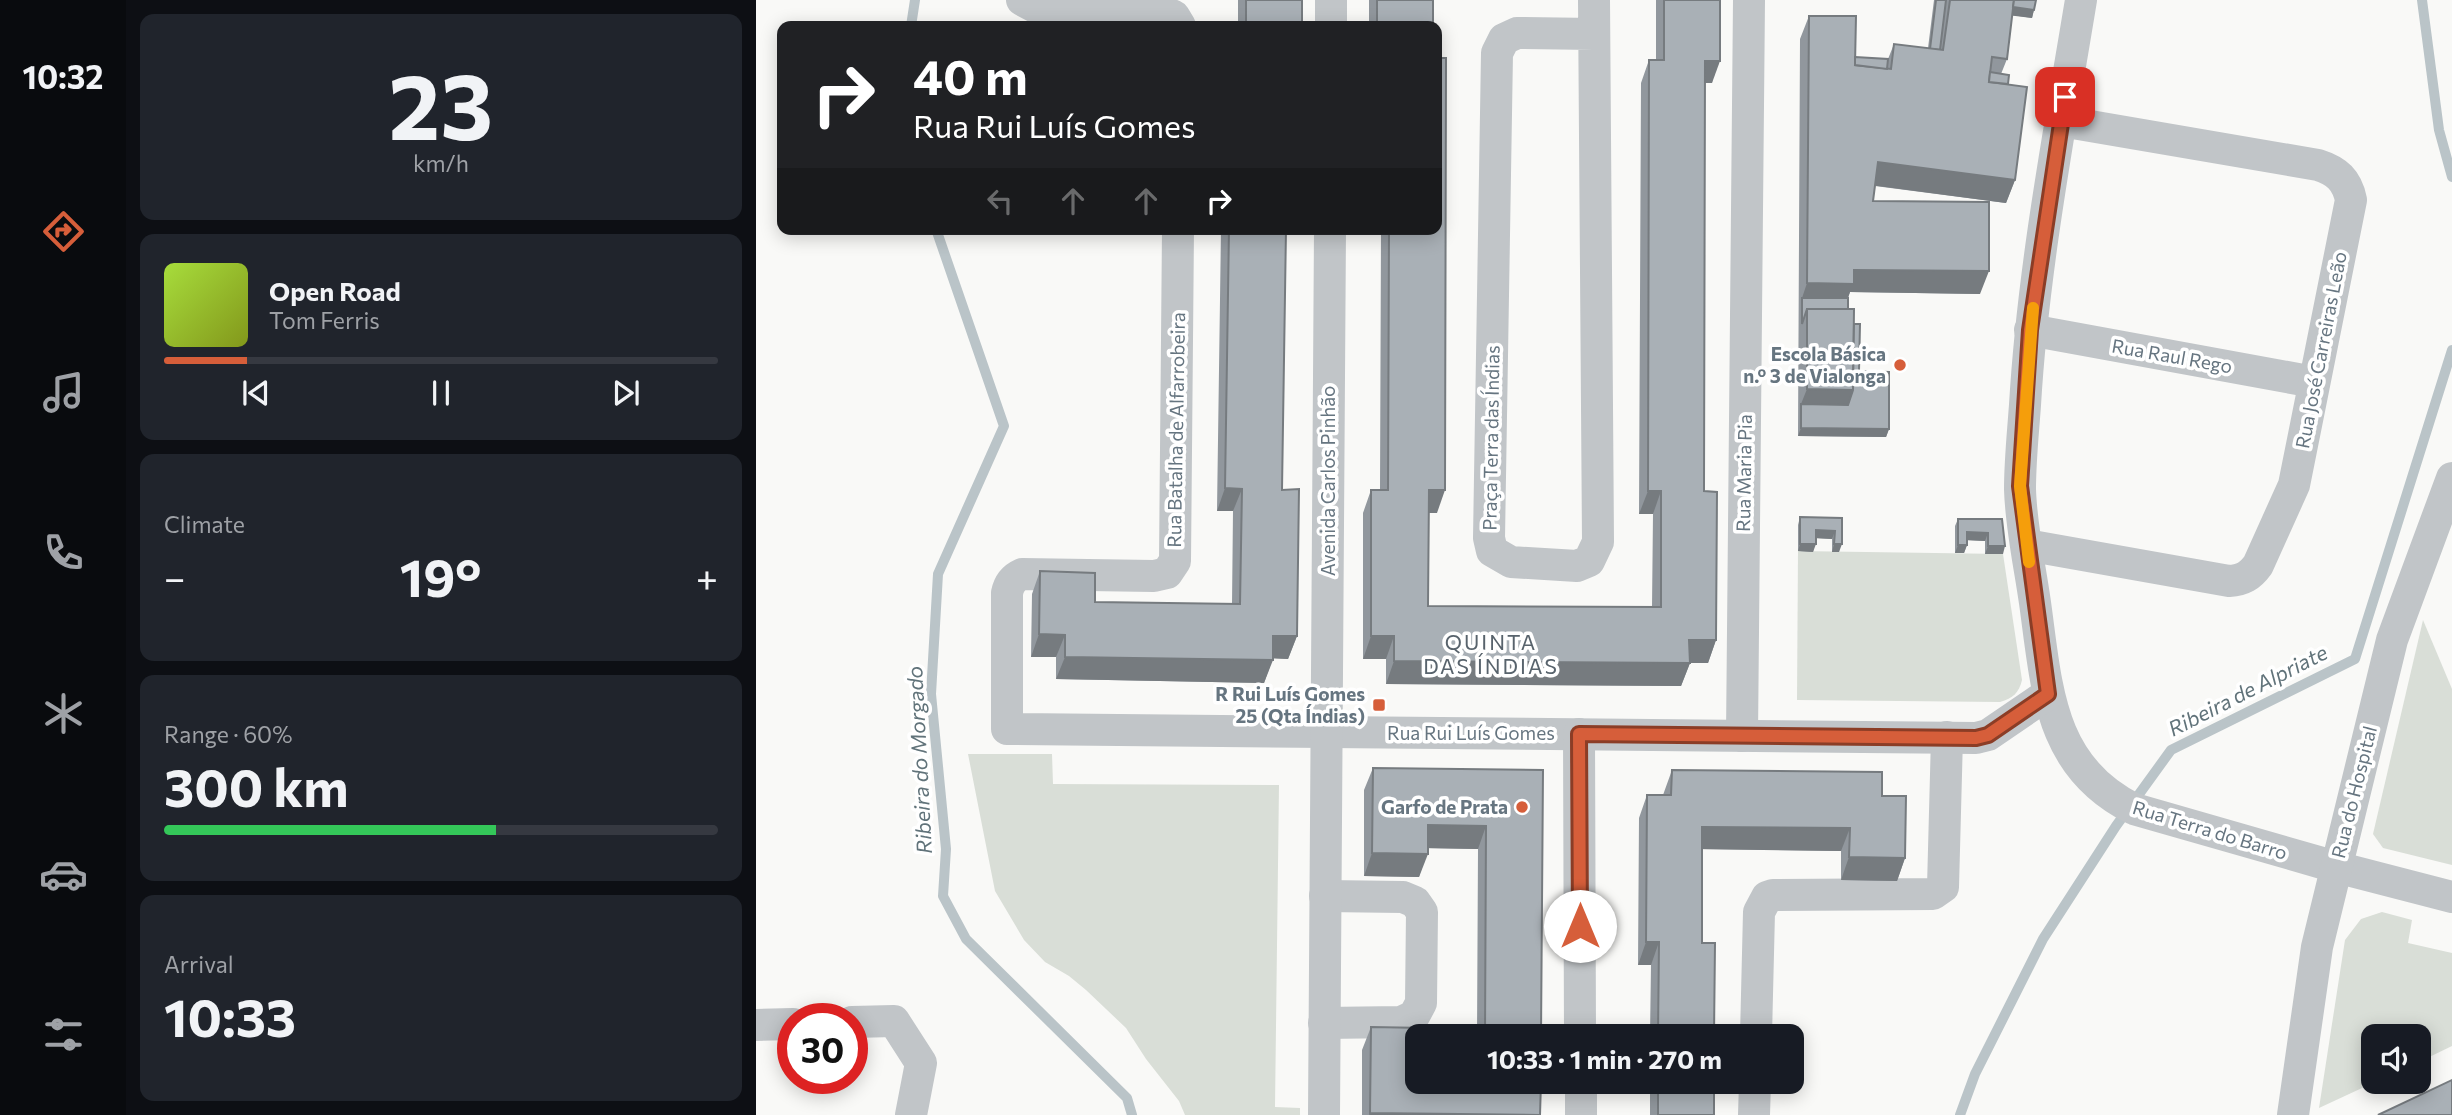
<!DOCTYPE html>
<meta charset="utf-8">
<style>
:root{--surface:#171b24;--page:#20242c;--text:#f1f3f6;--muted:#9ea1a6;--line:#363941;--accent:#d65e3a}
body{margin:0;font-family:Commissioner,sans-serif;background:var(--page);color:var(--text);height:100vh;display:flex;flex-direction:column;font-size:26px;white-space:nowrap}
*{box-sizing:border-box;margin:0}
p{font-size:23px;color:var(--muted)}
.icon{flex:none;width:38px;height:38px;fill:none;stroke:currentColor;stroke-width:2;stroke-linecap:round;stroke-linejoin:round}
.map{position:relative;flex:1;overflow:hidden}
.details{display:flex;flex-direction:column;gap:14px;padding:14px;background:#0d0f14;width:630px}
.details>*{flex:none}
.guide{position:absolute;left:21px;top:21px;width:665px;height:214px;border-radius:14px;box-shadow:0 4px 18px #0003;background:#202124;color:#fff;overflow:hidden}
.controls{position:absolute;left:1605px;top:1024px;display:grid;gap:14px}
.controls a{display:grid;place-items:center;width:70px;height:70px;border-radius:14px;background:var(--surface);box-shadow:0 4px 18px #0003;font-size:35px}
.speed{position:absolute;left:21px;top:1003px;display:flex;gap:14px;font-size:35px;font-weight:700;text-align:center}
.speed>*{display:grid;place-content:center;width:91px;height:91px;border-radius:50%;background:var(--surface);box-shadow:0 4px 18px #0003;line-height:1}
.speed .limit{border:10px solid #d22;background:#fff;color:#111}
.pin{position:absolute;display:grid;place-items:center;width:60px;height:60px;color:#fff;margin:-30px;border-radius:14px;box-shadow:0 4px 10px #0006}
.me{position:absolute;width:77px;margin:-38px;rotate:0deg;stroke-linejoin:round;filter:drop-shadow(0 0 5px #0008)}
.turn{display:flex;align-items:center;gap:24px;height:147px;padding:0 21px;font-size:32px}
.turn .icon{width:91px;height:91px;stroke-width:2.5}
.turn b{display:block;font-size:49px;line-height:60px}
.lanes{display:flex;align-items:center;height:66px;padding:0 21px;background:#0003;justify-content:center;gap:35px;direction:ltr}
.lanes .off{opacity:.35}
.big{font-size:52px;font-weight:700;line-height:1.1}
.details .widget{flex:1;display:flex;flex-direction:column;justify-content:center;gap:10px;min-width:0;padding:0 24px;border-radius:14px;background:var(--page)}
.details .dial{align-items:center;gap:0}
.dial b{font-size:91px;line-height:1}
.song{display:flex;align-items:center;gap:21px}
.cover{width:84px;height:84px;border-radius:10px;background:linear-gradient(135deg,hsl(80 70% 55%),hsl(70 70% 35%))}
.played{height:7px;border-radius:4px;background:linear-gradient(90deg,var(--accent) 15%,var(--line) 15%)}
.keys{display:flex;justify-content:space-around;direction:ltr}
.heat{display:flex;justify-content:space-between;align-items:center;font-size:38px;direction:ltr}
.charge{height:10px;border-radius:5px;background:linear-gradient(90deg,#34c759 60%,var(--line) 0)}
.trip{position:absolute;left:649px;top:1024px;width:399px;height:70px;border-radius:14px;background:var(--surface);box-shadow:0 4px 18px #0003;font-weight:700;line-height:70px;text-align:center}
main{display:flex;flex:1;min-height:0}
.tab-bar{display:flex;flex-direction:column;width:126px;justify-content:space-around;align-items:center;background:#090b0e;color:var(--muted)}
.tab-bar .icon{width:49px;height:49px}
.tab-bar .active{color:var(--accent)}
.tab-bar b{font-size:32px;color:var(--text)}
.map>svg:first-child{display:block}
.green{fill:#d9ded7}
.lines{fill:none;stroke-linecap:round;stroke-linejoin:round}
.stream{stroke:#bac4c8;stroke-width:10}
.street{stroke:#c1c5c8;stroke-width:32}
.wall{fill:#91979d}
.shaded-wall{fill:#767b7f}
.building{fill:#a9b0b6;stroke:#767b7f;stroke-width:2}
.route-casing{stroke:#8b3d26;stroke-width:18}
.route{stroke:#d65e3a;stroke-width:12}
.slow{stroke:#f59e0b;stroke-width:12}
.poi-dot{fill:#d65e3a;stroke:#fff;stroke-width:2.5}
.labels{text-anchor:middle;stroke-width:7;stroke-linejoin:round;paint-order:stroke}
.street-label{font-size:19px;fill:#667580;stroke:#fff}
.poi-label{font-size:19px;font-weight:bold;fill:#667580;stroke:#fff;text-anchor:end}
.neighbourhood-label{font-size:21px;letter-spacing:2px;fill:#58636c;stroke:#fff}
.water-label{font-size:21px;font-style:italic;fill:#61737a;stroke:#fff}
</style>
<main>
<nav class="tab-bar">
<b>10:32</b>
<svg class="icon active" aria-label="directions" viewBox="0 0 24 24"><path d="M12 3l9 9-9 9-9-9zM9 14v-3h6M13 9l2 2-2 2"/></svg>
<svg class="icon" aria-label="music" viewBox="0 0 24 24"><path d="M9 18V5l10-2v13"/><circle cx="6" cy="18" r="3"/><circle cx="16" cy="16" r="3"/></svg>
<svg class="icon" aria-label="phone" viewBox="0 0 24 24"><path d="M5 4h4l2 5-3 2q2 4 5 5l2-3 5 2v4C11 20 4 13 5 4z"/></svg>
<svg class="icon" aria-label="climate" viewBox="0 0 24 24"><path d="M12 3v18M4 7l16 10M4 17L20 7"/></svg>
<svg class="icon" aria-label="car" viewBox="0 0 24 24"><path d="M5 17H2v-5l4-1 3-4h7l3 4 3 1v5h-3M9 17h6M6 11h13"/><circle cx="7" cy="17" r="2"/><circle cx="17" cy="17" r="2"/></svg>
<svg class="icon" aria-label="filters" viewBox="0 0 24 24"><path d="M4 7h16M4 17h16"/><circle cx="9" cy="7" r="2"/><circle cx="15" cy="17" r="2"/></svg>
</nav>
<section class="details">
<div class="widget dial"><b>23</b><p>km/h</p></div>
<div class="widget">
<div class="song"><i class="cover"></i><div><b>Open Road</b><p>Tom Ferris</p></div></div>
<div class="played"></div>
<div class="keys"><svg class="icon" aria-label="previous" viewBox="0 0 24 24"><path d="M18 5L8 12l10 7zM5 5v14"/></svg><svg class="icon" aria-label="pause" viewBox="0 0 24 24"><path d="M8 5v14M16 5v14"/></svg><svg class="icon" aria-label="next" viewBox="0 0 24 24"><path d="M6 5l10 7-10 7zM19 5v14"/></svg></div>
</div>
<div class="widget"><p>Climate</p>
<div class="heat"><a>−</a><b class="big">19°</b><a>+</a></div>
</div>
<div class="widget"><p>Range · 60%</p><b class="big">300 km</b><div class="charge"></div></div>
<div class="widget"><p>Arrival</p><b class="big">10:33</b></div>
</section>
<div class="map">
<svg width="1696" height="1115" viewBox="0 0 1696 1115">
<rect width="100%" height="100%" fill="#f9f9f7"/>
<g class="green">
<path d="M 1042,551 L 1247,554 L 1266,680 C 1263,693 1257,698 1244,702 L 1041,700 Z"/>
<path d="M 1667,620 L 1696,689 L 1696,865 L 1627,848 L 1617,834 Z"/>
<path d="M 212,754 L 296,754 L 297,784 L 523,785 L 519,1107 L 544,1108 L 544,1115 L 429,1115 L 423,1101 L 390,1059 L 370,1028 L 330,990 L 313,976 L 289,962 L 268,940 L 239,891 Z"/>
<path d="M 1626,912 L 1656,920 L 1652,943 L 1696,953 L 1696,1046 L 1663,1062 L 1662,1036 L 1617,1036 L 1617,1082 L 1619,1082 L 1563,1108 L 1589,940 L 1605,919 Z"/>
</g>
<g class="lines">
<g class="stream">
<path d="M 1666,0 L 1683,130 L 1696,177"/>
<path d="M 155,26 L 159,0"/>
<path d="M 180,229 L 248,426 L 182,574 L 175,694 L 190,849 L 187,896 L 210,939 L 371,1098 L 376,1115"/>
<path d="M 1204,1115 L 1219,1074 L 1287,939 L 1360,826 L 1415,750 L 1599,659 L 1696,350"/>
</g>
<g class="street">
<path d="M 266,0 L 279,7 L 406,11 L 418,16 L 424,26"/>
<path d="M 1325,0 C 1303,134 1277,269 1269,405 C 1267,433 1264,461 1264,489 C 1265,529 1275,571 1280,610 C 1291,692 1295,768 1378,809 L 1580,867 L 1696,897"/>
<path d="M 575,26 L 575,0"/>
<path d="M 838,34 L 761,33 L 748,39 L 741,53 L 733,538 L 736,551 L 755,562 L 821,566 L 833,561 L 842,542 L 838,0"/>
<path d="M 422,229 L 419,561 L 411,573 L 398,576 L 266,574 C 257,578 253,583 251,593 L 251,729 L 1220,738 L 1232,735 L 1292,694"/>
<path d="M 1274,330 L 1558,382"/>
<path d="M 1271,545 L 1473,581 C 1487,580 1494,576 1502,565 L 1538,485 L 1595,200 C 1591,180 1581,171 1562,165 L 1305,121"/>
<path d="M 823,734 L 824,1036"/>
<path d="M 986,736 L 993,0"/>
<path d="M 96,1022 L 138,1021 L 165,1063 L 155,1115"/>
<path d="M 568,1023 L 645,1022 L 658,1016 L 665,1003 L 666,912 L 659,902 L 647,897 L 569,896"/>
<path d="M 0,1025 L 37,1024"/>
<path d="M 1000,1036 L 1003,912 L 1011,897 L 1017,895 L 1177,894 L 1187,887 L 1191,737"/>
<path d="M 825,1082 L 825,1115"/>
<path d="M 568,1115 L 574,229"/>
<path d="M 998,1115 L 999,1082"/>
<path d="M 1537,1115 L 1561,947 L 1636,640 L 1696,478"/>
</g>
</g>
<g class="wall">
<rect x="482" y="0" width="64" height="26"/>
<rect x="613" y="0" width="64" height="26"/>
<path d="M 900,0 L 964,0 L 956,83 L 949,83 L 948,491 L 960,640 L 952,663 L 934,663 L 925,686 L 630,684 L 630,659 L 607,659 L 607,513 L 615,490 L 624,490 L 625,229 L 681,229 L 681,513 L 673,513 L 672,606 L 896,607 L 897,514 L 883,514 L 885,83 L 893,60 L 900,60 Z"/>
<path d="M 1178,0 L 1280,0 L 1276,18 L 1256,15 L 1251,59 L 1245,74 L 1252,84 L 1259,180 L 1250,203 L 1119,186 L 1117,201 L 1224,294 L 1094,292 L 1092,298 L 1092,309 L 1098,324 L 1103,371 L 1133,429 L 1130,437 L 1042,436 L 1044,39 L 1053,16 L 1099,57 L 1132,59 L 1138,44 L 1172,48 Z"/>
<path d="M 465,229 L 530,229 L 526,490 L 541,636 L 532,659 L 517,658 L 508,683 L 300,679 L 300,657 L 275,657 L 276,594 L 284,571 L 339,602 L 476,604 L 477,511 L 461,511 Z"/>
<path d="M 1044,517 L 1086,518 L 1083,552 L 1076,552 L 1076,539 L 1060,538 L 1057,552 L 1042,551 L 1042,525 Z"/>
<path d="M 1202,519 L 1246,519 L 1247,554 L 1229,554 L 1229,541 L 1211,540 L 1211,545 L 1208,553 L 1199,553 L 1199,526 Z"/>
<path d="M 617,768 L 787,770 L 785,1036 L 721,1036 L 722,849 L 672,848 L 663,877 L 608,876 L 608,790 Z"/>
<path d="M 916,770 L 1126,796 L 1149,858 L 1141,881 L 1085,880 L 1085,851 L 946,849 L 946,943 L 958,1036 L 894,1036 L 895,965 L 882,965 L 883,818 L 891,795 L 907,795 Z"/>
<path d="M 615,1027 L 662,1082 L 784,1115 L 606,1115 L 606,1050 Z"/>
<rect x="894" y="1082" width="64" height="33"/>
</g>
<g class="shaded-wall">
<path d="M 1254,7 L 1278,10 L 1276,18 L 1251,15 Z"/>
<path d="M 949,61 L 964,61 L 956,83 L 941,83 Z"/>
<path d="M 1122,162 L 1259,180 L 1250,203 L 1114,185 Z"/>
<path d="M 1098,270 L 1233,271 L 1224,294 L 1094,292 L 1089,306 L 1046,298 L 1051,283 Z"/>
<path d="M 1051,389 L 1097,390 L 1089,413 L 1045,404 Z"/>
<path d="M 1045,428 L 1133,429 L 1130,437 L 1042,436 Z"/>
<path d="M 469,488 L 486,489 L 477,511 L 461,511 Z"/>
<path d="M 673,490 L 689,490 L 681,513 L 665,513 Z"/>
<path d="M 892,491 L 905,491 L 897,514 L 883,514 Z"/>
<path d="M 1060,530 L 1079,531 L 1076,539 L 1057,538 Z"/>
<path d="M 1211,532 L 1232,533 L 1229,541 L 1208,540 Z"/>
<path d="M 1044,544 L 1060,544 L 1057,552 L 1042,551 Z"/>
<path d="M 1078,544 L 1086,544 L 1083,552 L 1076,552 Z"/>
<path d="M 1202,545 L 1211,545 L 1208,553 L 1199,553 Z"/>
<path d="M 1232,546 L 1249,546 L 1247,554 L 1229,554 Z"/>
<path d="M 283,634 L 309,635 L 300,657 L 275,657 Z"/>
<path d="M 517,636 L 541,636 L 532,659 L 509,658 Z"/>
<path d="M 615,636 L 638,636 L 630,659 L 607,659 Z"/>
<path d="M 933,640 L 960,640 L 952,663 L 934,663 L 925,686 L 630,684 L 638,661 Z"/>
<path d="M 309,657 L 517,660 L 508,683 L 300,679 Z"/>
<path d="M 672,825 L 730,826 L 722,849 L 664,848 Z"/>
<path d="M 946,827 L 1094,828 L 1085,851 L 938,849 Z"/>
<path d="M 616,853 L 672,854 L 663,877 L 608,876 Z"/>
<path d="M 1093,857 L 1149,858 L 1141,881 L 1085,880 Z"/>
<path d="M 890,942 L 903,942 L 895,965 L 882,965 Z"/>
<path d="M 614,1113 L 784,1115 L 613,1115 Z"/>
</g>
<g class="building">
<rect x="490" y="0" width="56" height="26"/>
<rect x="621" y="0" width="56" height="26"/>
<path d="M 908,0 L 964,0 L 964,61 L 949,61 L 948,491 L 961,492 L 960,640 L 933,640 L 934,663 L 638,661 L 638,636 L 615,636 L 615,490 L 632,490 L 633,229 L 681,229 L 681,58 L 690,58 L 689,490 L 673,490 L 672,606 L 905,607 L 905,491 L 892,491 L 893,60 L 908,60 Z"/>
<path d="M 1180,0 L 1190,0 L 1184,50 L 1174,49 Z"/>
<path d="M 1194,0 L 1258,0 L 1251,59 L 1236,57 L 1233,82 L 1271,87 L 1259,180 L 1122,162 L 1117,201 L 1233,202 L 1233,271 L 1098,270 L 1098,284 L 1051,283 L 1053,16 L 1100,16 L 1099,65 L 1135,69 L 1138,44 L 1187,50 Z"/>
<path d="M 1258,0 L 1280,0 L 1278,10 L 1257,7 Z"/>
<path d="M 1099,57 L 1132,59 L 1131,69 L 1099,65 Z"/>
<path d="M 1234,72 L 1253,75 L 1252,84 L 1233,82 Z"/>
<path d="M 473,229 L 530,229 L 526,490 L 543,489 L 541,636 L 517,636 L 517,660 L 309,657 L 309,635 L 283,634 L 284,571 L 339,573 L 339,602 L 484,604 L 486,489 L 469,488 Z"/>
<path d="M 1046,298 L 1092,298 L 1092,309 L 1051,309 L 1046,324 Z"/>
<path d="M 1051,309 L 1098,309 L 1097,390 L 1051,389 Z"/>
<path d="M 1098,324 L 1104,324 L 1103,371 L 1133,372 L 1133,429 L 1045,428 L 1045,404 L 1092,405 L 1097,390 Z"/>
<path d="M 1044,517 L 1086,518 L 1086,544 L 1078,544 L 1079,531 L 1060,530 L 1060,544 L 1044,544 Z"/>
<path d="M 1202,519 L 1246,519 L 1249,546 L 1232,546 L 1232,533 L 1211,532 L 1211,545 L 1202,545 Z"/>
<path d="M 617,768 L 787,770 L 785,1036 L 729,1036 L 730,826 L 672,825 L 672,854 L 616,853 Z"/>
<path d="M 916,770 L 1126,772 L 1126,796 L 1150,796 L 1149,858 L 1093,857 L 1094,828 L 946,827 L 946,943 L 959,943 L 958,1036 L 902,1036 L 903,942 L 890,942 L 891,795 L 915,795 Z"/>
<path d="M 615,1027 L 670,1028 L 670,1036 L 662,1036 L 662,1082 L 785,1082 L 784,1115 L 614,1113 Z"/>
<path d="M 1696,1080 L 1696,1115 L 1622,1115 Z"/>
<rect x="902" y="1082" width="56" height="33"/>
</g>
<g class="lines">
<defs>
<path id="route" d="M 824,926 L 823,734 L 1220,738 L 1232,735 L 1292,694 L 1264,486 L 1274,330 L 1309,97"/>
</defs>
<use href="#route" class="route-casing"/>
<use href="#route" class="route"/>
<path class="slow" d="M 1273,562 L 1264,486 L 1277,308"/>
</g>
<g class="poi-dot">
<circle cx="1144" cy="365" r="7"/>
<rect x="616" y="698" width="14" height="14" rx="3.5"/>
<circle cx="766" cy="807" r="7"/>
</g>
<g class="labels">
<g class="street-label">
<text transform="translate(1565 350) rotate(-79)" y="7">Rua José Carreiras Leão</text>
<text transform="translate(1416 356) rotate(10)" y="7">Rua Raul Rego</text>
<text transform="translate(420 430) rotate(-89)" y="7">Rua Batalha de Alfarrobeira</text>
<text transform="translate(735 438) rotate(-89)" y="7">Praça Terra das Índias</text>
<text transform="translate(988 473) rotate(-89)" y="7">Rua Maria Pia</text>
<text transform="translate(572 481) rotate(-90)" y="7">Avenida Carlos Pinhão</text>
<text x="715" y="740">Rua Rui Luís Gomes</text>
<text transform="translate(1598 792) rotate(-76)" y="7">Rua do Hospital</text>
<text transform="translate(1454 830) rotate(17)" y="7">Rua Terra do Barro</text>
</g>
<g class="poi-label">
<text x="1130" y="361">Escola Básica<tspan x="1130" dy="22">n.º 3 de Vialonga</tspan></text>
<text x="609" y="701">R Rui Luís Gomes<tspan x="609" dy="22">25 (Qta Índias)</tspan></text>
<text x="752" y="814">Garfo de Prata</text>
</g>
<g class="neighbourhood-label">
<text x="735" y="650">QUINTA<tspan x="735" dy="24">DAS ÍNDIAS</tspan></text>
</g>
<g class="water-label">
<text transform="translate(1492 691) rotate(-27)" y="7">Ribeira de Alpriate</text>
<text transform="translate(164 760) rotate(-93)" y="7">Ribeira do Morgado</text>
</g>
</g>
</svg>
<div class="controls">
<a><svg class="icon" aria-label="sound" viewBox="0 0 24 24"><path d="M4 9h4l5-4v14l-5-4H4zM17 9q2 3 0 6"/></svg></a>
</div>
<div class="speed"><div class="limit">30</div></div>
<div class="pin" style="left:1309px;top:97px;background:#d93025"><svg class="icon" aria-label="arrive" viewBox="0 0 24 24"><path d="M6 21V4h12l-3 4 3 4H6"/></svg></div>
<svg class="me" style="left:824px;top:926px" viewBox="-20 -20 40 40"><circle r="19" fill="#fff"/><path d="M0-13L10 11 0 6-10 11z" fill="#d65e3a"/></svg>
<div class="trip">10:33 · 1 min · 270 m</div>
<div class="guide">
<div class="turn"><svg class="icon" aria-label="right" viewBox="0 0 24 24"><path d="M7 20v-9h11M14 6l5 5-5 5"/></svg><div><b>40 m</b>Rua Rui Luís Gomes</div></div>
<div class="lanes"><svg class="icon off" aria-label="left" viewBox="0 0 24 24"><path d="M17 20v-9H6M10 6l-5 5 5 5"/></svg><svg class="icon off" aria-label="ahead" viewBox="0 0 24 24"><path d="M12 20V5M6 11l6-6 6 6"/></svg><svg class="icon off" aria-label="ahead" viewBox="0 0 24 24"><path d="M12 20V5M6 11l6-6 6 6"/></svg><svg class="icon" aria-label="right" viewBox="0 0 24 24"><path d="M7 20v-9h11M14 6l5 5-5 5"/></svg></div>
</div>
</div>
</main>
